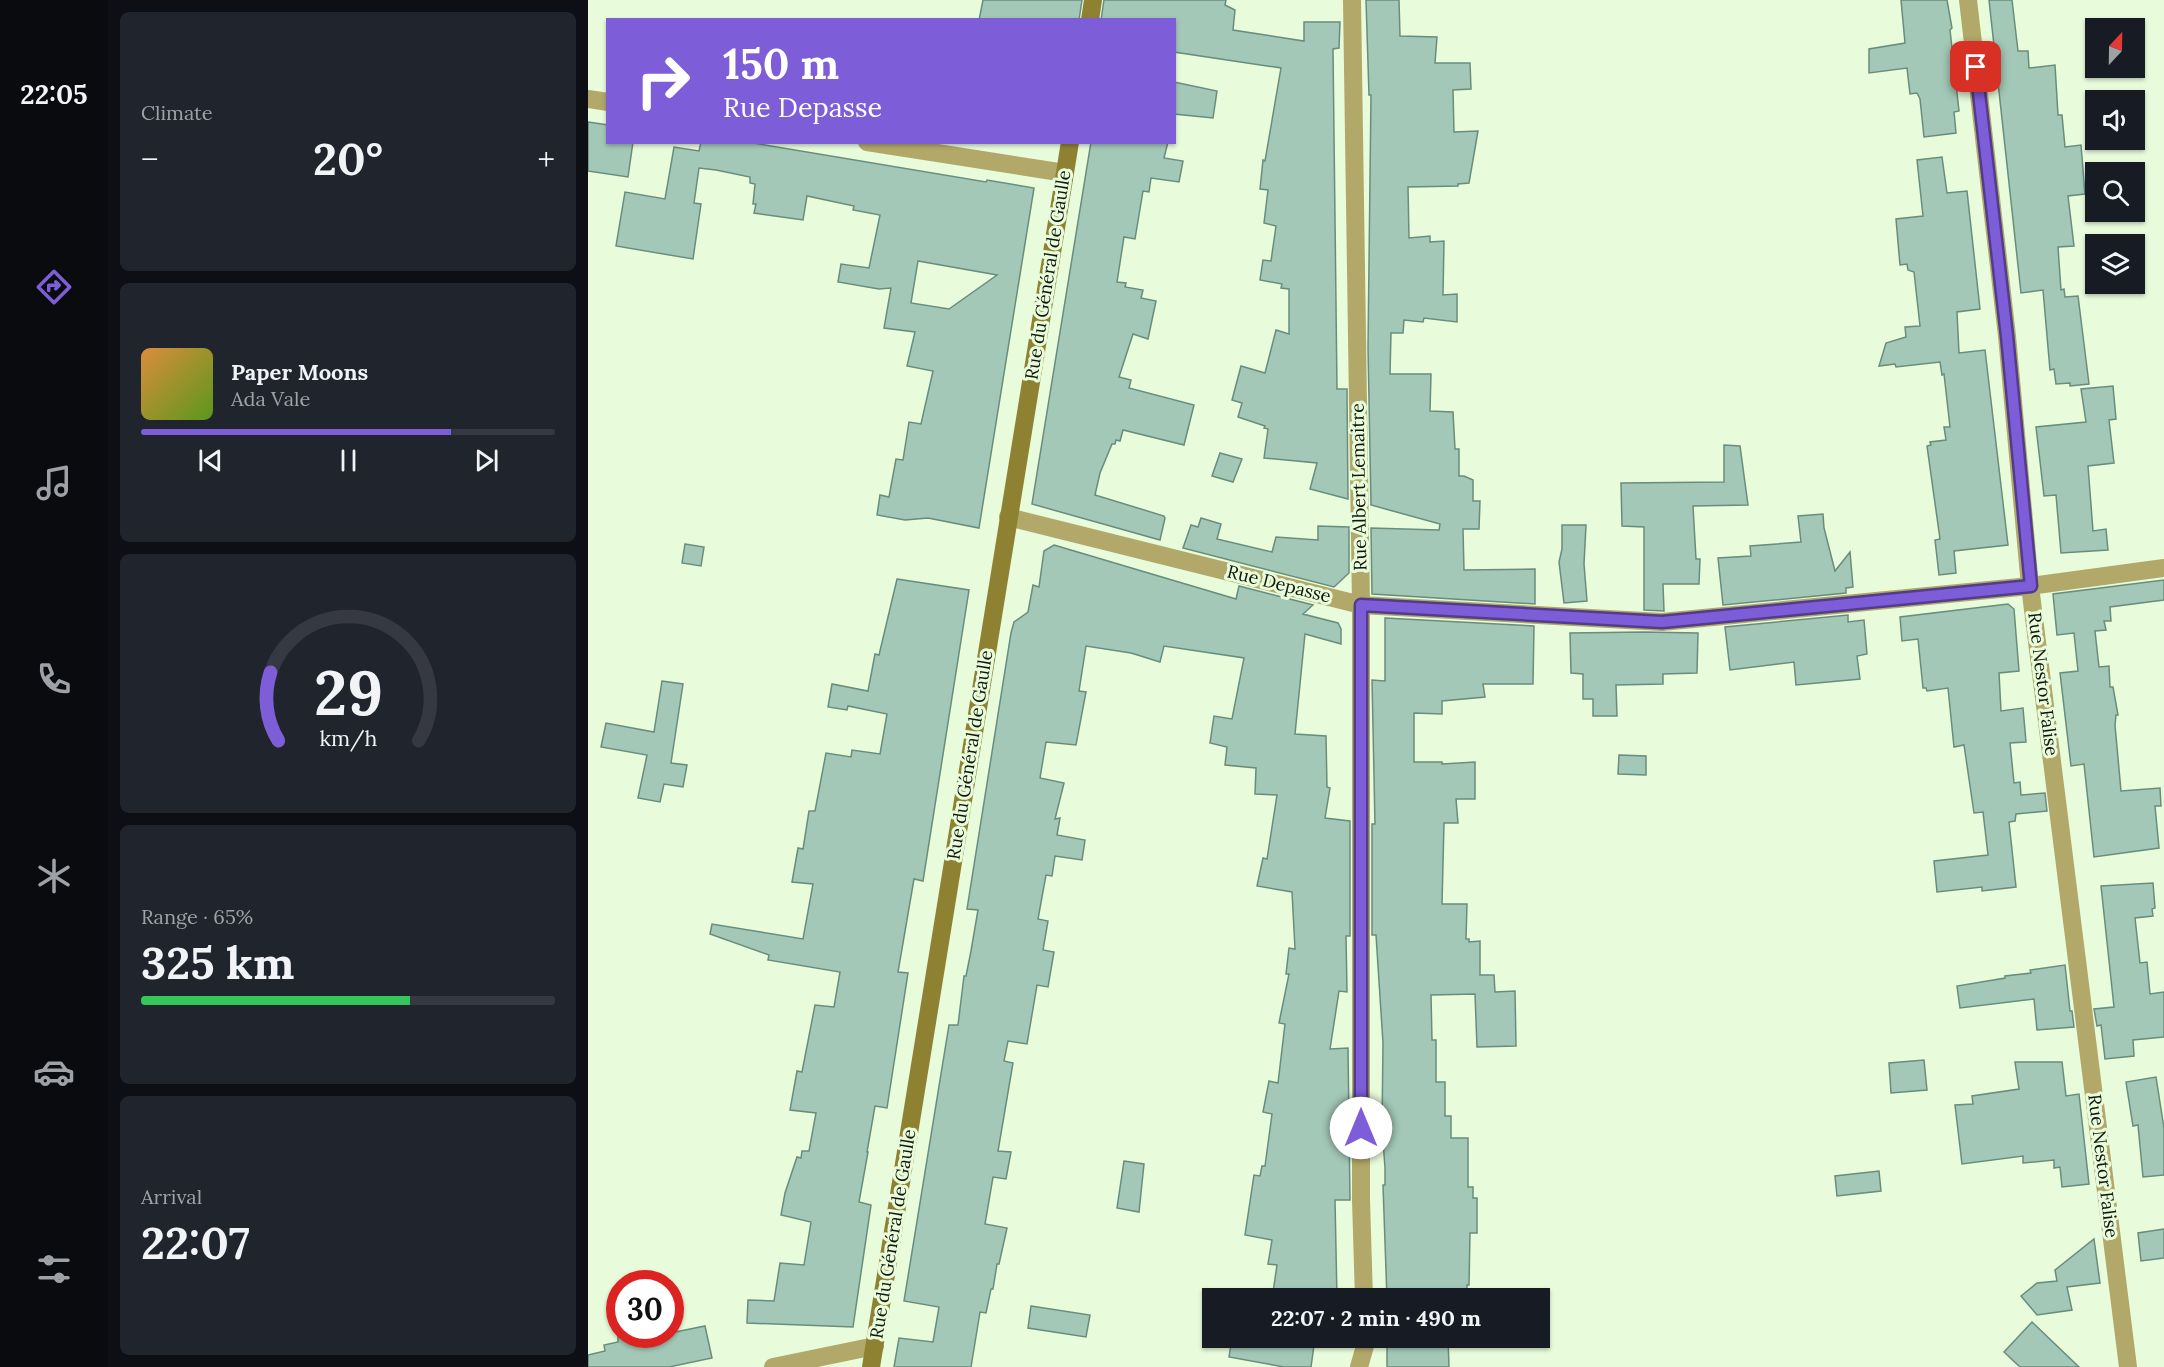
<!DOCTYPE html>
<meta charset="utf-8">
<style>
:root{--surface:#171b24;--page:#20242c;--text:#f1f3f6;--muted:#9ea1a6;--line:#363941;--accent:#7e5dd8}
body{margin:0;font-family:Lora,serif;background:var(--page);color:var(--text);height:100vh;display:flex;flex-direction:column;font-size:22px;white-space:nowrap}
*{box-sizing:border-box;margin:0}
p{font-size:20px;color:var(--muted)}
.icon{flex:none;width:33px;height:33px;fill:none;stroke:currentColor;stroke-width:2;stroke-linecap:round;stroke-linejoin:round}
.map{position:relative;flex:1;overflow:hidden}
.drawer{display:flex;flex-direction:column;gap:12px;padding:12px;background:#0d0f14;width:480px}
.drawer>*{flex:none}
.hud{position:absolute;left:18px;top:18px;width:570px;height:126px;border-radius:0px;box-shadow:0 2px 4px #0004;background:#7e5dd8;color:#fff;overflow:hidden}
.needle{width:39px;rotate:22deg}
.fabs{position:absolute;left:1497px;top:18px;display:grid;gap:12px}
.fabs a{display:grid;place-items:center;width:60px;height:60px;border-radius:0px;background:var(--surface);box-shadow:0 2px 4px #0004;font-size:30px}
.speed{position:absolute;left:18px;top:1270px;display:flex;gap:12px;font-size:30px;font-weight:700;text-align:center}
.speed>*{display:grid;place-content:center;width:78px;height:78px;border-radius:50%;background:var(--surface);box-shadow:0 2px 4px #0004;line-height:1}
.speed .limit{border:9px solid #d22;background:#fff;color:#111}
.pin{position:absolute;display:grid;place-items:center;width:51px;height:51px;color:#fff;margin:-26px;border-radius:12px;box-shadow:0 3px 9px #0006}
.me{position:absolute;width:66px;margin:-33px;rotate:0deg;stroke-linejoin:round;filter:drop-shadow(0 0 4px #0008)}
.turn{display:flex;align-items:center;gap:21px;height:126px;padding:0 18px;font-size:27px}
.turn .icon{width:78px;height:78px;stroke-width:2.5}
.turn b{display:block;font-size:42px;line-height:51px}
.big{font-size:45px;font-weight:800;line-height:1.1}
.drawer .widget{flex:1;display:flex;flex-direction:column;justify-content:center;gap:9px;min-width:0;padding:0 21px;border-radius:9px;background:var(--page)}
.drawer .dial{align-items:center;gap:0}
.dial svg{height:156px;overflow:visible;fill:none;stroke:var(--line);stroke-width:7;stroke-linecap:round;text-anchor:middle}
.dial text{fill:var(--text);stroke:none}
.song{display:flex;align-items:center;gap:18px}
.cover{width:72px;height:72px;border-radius:9px;background:linear-gradient(135deg,hsl(30 70% 55%),hsl(90 70% 35%))}
.played{height:6px;border-radius:3px;background:linear-gradient(90deg,var(--accent) 75%,var(--line) 75%)}
.keys{display:flex;justify-content:space-around;direction:ltr}
.heat{display:flex;justify-content:space-between;align-items:center;font-size:33px;direction:ltr}
.charge{height:9px;border-radius:4px;background:linear-gradient(90deg,#34c759 65%,var(--line) 0)}
.trip{position:absolute;left:614px;top:1288px;width:348px;height:60px;border-radius:0px;background:var(--surface);box-shadow:0 2px 4px #0004;font-weight:800;line-height:60px;text-align:center}
main{display:flex;flex:1;min-height:0}
.tabs{display:flex;flex-direction:column;width:108px;justify-content:space-around;align-items:center;background:#090b0e;color:var(--muted)}
.tabs .icon{width:42px;height:42px}
.tabs .selected{color:var(--accent)}
.tabs b{font-size:27px;color:var(--text)}
.map>svg:first-child{display:block}
.building{fill:#a3c8b7;stroke:#698d7c;stroke-width:1.5;fill-rule:evenodd}
.lines{fill:none;stroke-linecap:round;stroke-linejoin:round}
.street{stroke:#b1a869;stroke-width:18}
.secondary{stroke:#8e8232;stroke-width:18}
.route-casing{stroke:#523c8c;stroke-width:15}
.route{stroke:#7e5dd8;stroke-width:10}
.labels{text-anchor:middle;stroke-width:6;stroke-linejoin:round;paint-order:stroke}
.street-label{font-size:18px;fill:#11170c;stroke:#e8fbdb}
</style>
<main>
<nav class="tabs">
<b>22:05</b>
<svg class="icon selected" aria-label="directions" viewBox="0 0 24 24"><path d="M12 3l9 9-9 9-9-9zM9 14v-3h6M13 9l2 2-2 2"/></svg>
<svg class="icon" aria-label="music" viewBox="0 0 24 24"><path d="M9 18V5l10-2v13"/><circle cx="6" cy="18" r="3"/><circle cx="16" cy="16" r="3"/></svg>
<svg class="icon" aria-label="phone" viewBox="0 0 24 24"><path d="M5 4h4l2 5-3 2q2 4 5 5l2-3 5 2v4C11 20 4 13 5 4z"/></svg>
<svg class="icon" aria-label="climate" viewBox="0 0 24 24"><path d="M12 3v18M4 7l16 10M4 17L20 7"/></svg>
<svg class="icon" aria-label="car" viewBox="0 0 24 24"><path d="M5 17H2v-5l4-1 3-4h7l3 4 3 1v5h-3M9 17h6M6 11h13"/><circle cx="7" cy="17" r="2"/><circle cx="17" cy="17" r="2"/></svg>
<svg class="icon" aria-label="filters" viewBox="0 0 24 24"><path d="M4 7h16M4 17h16"/><circle cx="9" cy="7" r="2"/><circle cx="15" cy="17" r="2"/></svg>
</nav>
<section class="drawer">
<div class="widget"><p>Climate</p>
<div class="heat"><a>−</a><b class="big">20°</b><a>+</a></div>
</div>
<div class="widget">
<div class="song"><i class="cover"></i><div><b>Paper Moons</b><p>Ada Vale</p></div></div>
<div class="played"></div>
<div class="keys"><svg class="icon" aria-label="previous" viewBox="0 0 24 24"><path d="M18 5L8 12l10 7zM5 5v14"/></svg><svg class="icon" aria-label="pause" viewBox="0 0 24 24"><path d="M8 5v14M16 5v14"/></svg><svg class="icon" aria-label="next" viewBox="0 0 24 24"><path d="M6 5l10 7-10 7zM19 5v14"/></svg></div>
</div>
<div class="widget dial"><svg viewBox="0 0 100 80">
<path d="M14 69A42 42 0 1 1 86 69"/>
<path d="M14 69A42 42 0 0 1 10 34" stroke="#7e5dd8"/>
<text x="50" y="56" font-size="32" font-weight="700">29</text>
<text x="50" y="72" font-size="11">km/h</text>
</svg></div>
<div class="widget"><p>Range · 65%</p><b class="big">325 km</b><div class="charge"></div></div>
<div class="widget"><p>Arrival</p><b class="big">22:07</b></div>
</section>
<div class="map">
<svg width="1576" height="1367" viewBox="0 0 1576 1367">
<rect width="100%" height="100%" fill="#e8fbdb"/>
<g class="building">
<path d="M 395,0 L 494,0 L 491,20 L 391,20 Z"/>
<path d="M 516,0 L 638,0 L 637,5 L 647,10 L 645,30 L 716,41 L 716,22 L 752,22 L 751,48 L 745,49 L 749,389 L 759,389 L 760,499 L 722,489 L 729,463 L 676,458 L 680,429 L 676,428 L 677,426 L 650,417 L 654,403 L 644,400 L 653,366 L 677,373 L 688,330 L 701,334 L 701,289 L 693,288 L 694,284 L 672,280 L 675,260 L 683,261 L 688,226 L 676,223 L 680,190 L 672,189 L 675,160 L 677,161 L 693,68 L 586,52 L 586,20 L 513,20 Z"/>
<path d="M 778,0 L 811,0 L 812,36 L 849,37 L 847,63 L 882,63 L 883,89 L 865,90 L 866,132 L 890,131 L 881,183 L 870,184 L 870,186 L 820,187 L 821,238 L 842,236 L 842,242 L 856,241 L 855,295 L 869,294 L 869,322 L 836,318 L 835,322 L 816,320 L 815,333 L 803,333 L 802,374 L 843,374 L 842,411 L 865,412 L 867,449 L 871,449 L 871,476 L 876,476 L 885,480 L 885,501 L 892,501 L 891,529 L 875,529 L 876,570 L 947,569 L 947,604 L 784,594 L 783,528 L 851,530 L 852,524 L 783,505 L 780,347 L 783,95 L 781,95 Z"/>
<path d="M 1313,0 L 1359,0 L 1364,28 L 1362,30 L 1371,111 L 1366,112 L 1368,133 L 1336,137 L 1332,99 L 1329,93 L 1322,94 L 1319,68 L 1281,73 L 1281,49 L 1317,43 Z"/>
<path d="M 1401,0 L 1424,0 L 1430,51 L 1440,51 L 1441,68 L 1467,65 L 1470,115 L 1474,115 L 1477,147 L 1493,145 L 1497,194 L 1480,196 L 1486,246 L 1470,247 L 1473,290 L 1476,289 L 1477,297 L 1490,296 L 1501,384 L 1482,386 L 1482,383 L 1468,384 L 1466,369 L 1462,370 L 1455,290 L 1433,293 Z"/>
<path d="M 586,82 L 629,91 L 625,118 L 586,114 Z"/>
<path d="M 0,122 L 20,125 L 20,142 L 45,142 L 40,177 L 0,171 Z"/>
<path d="M 113,142 L 159,142 L 398,182 L 399,180 L 446,188 L 391,528 L 340,518 L 317,520 L 289,515 L 292,495 L 301,497 L 308,459 L 315,460 L 321,422 L 333,424 L 345,371 L 319,366 L 327,332 L 296,328 L 303,288 L 291,289 L 250,282 L 253,264 L 281,268 L 292,215 L 265,210 L 266,206 L 219,196 L 215,220 L 166,213 L 168,204 L 165,204 L 167,184 L 162,183 L 162,177 L 128,170 L 111,168 L 106,203 L 113,204 L 105,259 L 28,246 L 37,192 L 77,199 L 86,147 L 111,151 ZM 330,261 L 409,275 L 361,309 L 323,303 Z"/>
<path d="M 503,142 L 580,142 L 576,158 L 595,161 L 591,182 L 563,178 L 561,192 L 555,191 L 547,239 L 536,237 L 529,282 L 538,283 L 537,287 L 555,290 L 553,298 L 568,301 L 560,339 L 545,334 L 531,377 L 543,380 L 541,388 L 606,405 L 596,445 L 535,430 L 532,441 L 528,440 L 527,444 L 524,444 L 512,473 L 507,495 L 576,516 L 577,518 L 572,540 L 444,504 Z"/>
<path d="M 1354,157 L 1359,193 L 1379,191 L 1392,309 L 1369,312 L 1371,353 L 1397,350 L 1420,545 L 1366,551 L 1368,573 L 1351,575 L 1347,540 L 1352,539 L 1339,446 L 1343,445 L 1342,442 L 1358,440 L 1356,427 L 1362,427 L 1356,374 L 1354,375 L 1352,362 L 1308,367 L 1307,364 L 1291,366 L 1298,343 L 1318,337 L 1317,327 L 1332,326 L 1326,272 L 1320,270 L 1319,264 L 1312,265 L 1308,219 L 1335,216 L 1329,160 Z"/>
<path d="M 1525,386 L 1528,419 L 1521,420 L 1526,463 L 1500,466 L 1505,531 L 1518,529 L 1520,550 L 1473,553 L 1468,495 L 1456,496 L 1448,427 L 1498,422 L 1493,389 Z"/>
<path d="M 1136,445 L 1152,446 L 1160,505 L 1105,506 L 1108,559 L 1112,559 L 1111,584 L 1075,584 L 1076,611 L 1056,610 L 1056,527 L 1034,526 L 1033,483 L 1136,482 Z"/>
<path d="M 632,453 L 654,459 L 645,482 L 624,476 Z"/>
<path d="M 1235,514 L 1236,528 L 1247,571 L 1262,552 L 1265,587 L 1258,588 L 1258,593 L 1135,605 L 1130,558 L 1163,556 L 1162,546 L 1213,542 L 1210,516 Z"/>
<path d="M 613,518 L 633,524 L 629,539 L 684,552 L 688,537 L 730,540 L 730,526 L 761,527 L 761,573 L 746,587 L 595,548 L 603,525 L 610,527 Z"/>
<path d="M 974,525 L 998,525 L 996,564 L 999,601 L 976,603 L 971,562 L 974,549 Z"/>
<path d="M 97,544 L 116,547 L 113,566 L 94,563 Z"/>
<path d="M 466,545 L 648,599 L 651,586 L 725,605 L 715,614 L 750,623 L 753,629 L 753,644 L 717,634 L 707,734 L 738,736 L 739,787 L 742,788 L 737,818 L 762,821 L 762,936 L 758,936 L 759,992 L 751,991 L 742,1049 L 760,1048 L 762,1200 L 747,1200 L 749,1299 L 684,1299 L 689,1265 L 680,1264 L 684,1240 L 657,1235 L 666,1175 L 672,1176 L 674,1166 L 677,1166 L 684,1114 L 675,1112 L 681,1081 L 690,1083 L 697,1024 L 691,1023 L 701,974 L 698,974 L 701,948 L 707,949 L 704,892 L 669,886 L 675,858 L 679,859 L 689,795 L 667,794 L 668,768 L 637,765 L 639,747 L 622,743 L 626,716 L 644,719 L 656,658 L 576,646 L 572,662 L 543,653 L 498,646 L 491,691 L 498,692 L 488,745 L 458,742 L 452,778 L 476,783 L 467,819 L 472,818 L 469,835 L 497,840 L 494,860 L 467,856 L 464,876 L 458,875 L 450,919 L 460,921 L 455,950 L 466,952 L 460,987 L 449,985 L 439,1044 L 420,1041 L 416,1061 L 425,1063 L 410,1151 L 423,1152 L 418,1179 L 405,1177 L 397,1224 L 419,1228 L 411,1264 L 409,1264 L 405,1289 L 403,1289 L 398,1313 L 392,1312 L 383,1367 L 306,1367 L 311,1338 L 345,1342 L 351,1307 L 316,1301 L 361,1025 L 370,1025 L 376,976 L 378,976 L 383,951 L 390,910 L 379,909 L 423,633 L 426,622 L 440,612 L 445,585 L 451,587 L 456,551 Z"/>
<path d="M 309,579 L 381,590 L 335,881 L 326,879 L 310,972 L 320,973 L 299,1108 L 287,1106 L 279,1152 L 280,1152 L 271,1202 L 283,1205 L 265,1327 L 159,1323 L 160,1300 L 186,1301 L 192,1263 L 216,1265 L 223,1222 L 193,1215 L 197,1193 L 209,1157 L 213,1158 L 214,1151 L 221,1151 L 228,1113 L 202,1110 L 209,1071 L 214,1072 L 227,1005 L 246,1007 L 252,972 L 180,960 L 181,955 L 122,934 L 124,924 L 215,939 L 225,884 L 204,882 L 210,848 L 215,849 L 221,811 L 227,811 L 238,753 L 263,757 L 264,750 L 292,754 L 299,714 L 260,706 L 259,710 L 240,707 L 244,684 L 280,691 L 287,654 L 291,655 Z"/>
<path d="M 1576,580 L 1576,600 L 1522,607 L 1523,621 L 1516,621 L 1518,630 L 1507,631 L 1511,667 L 1521,666 L 1522,687 L 1525,687 L 1530,715 L 1528,715 L 1527,725 L 1533,791 L 1572,788 L 1573,806 L 1567,806 L 1571,848 L 1506,857 L 1496,764 L 1483,766 L 1472,673 L 1490,671 L 1486,633 L 1469,635 L 1465,594 Z"/>
<path d="M 1420,604 L 1426,609 L 1431,671 L 1411,673 L 1413,711 L 1435,708 L 1438,742 L 1422,743 L 1426,783 L 1432,782 L 1433,795 L 1457,793 L 1459,811 L 1428,814 L 1427,821 L 1421,822 L 1428,887 L 1394,891 L 1394,887 L 1349,892 L 1346,861 L 1400,855 L 1395,812 L 1386,813 L 1376,745 L 1366,747 L 1360,688 L 1339,691 L 1338,688 L 1335,688 L 1330,639 L 1314,641 L 1312,617 Z"/>
<path d="M 1260,615 L 1260,622 L 1276,620 L 1279,654 L 1269,656 L 1272,679 L 1208,685 L 1206,662 L 1142,670 L 1137,627 Z"/>
<path d="M 797,618 L 946,626 L 945,684 L 895,684 L 897,697 L 854,701 L 854,714 L 826,713 L 826,762 L 854,762 L 854,764 L 887,762 L 887,799 L 868,799 L 870,823 L 856,823 L 854,904 L 879,904 L 878,939 L 881,939 L 881,942 L 892,941 L 892,975 L 906,975 L 907,992 L 927,991 L 928,1046 L 889,1047 L 887,994 L 843,995 L 844,1040 L 848,1040 L 848,1082 L 857,1082 L 857,1116 L 863,1116 L 863,1138 L 880,1138 L 880,1187 L 885,1187 L 885,1198 L 889,1198 L 889,1233 L 882,1233 L 881,1285 L 879,1285 L 879,1298 L 799,1299 L 795,1185 L 797,1185 L 797,1168 L 794,1127 L 795,1043 L 788,935 L 784,935 L 784,824 L 787,824 L 784,680 L 797,681 Z"/>
<path d="M 1056,632 L 1110,633 L 1109,673 L 1075,674 L 1075,684 L 1028,685 L 1029,716 L 1005,716 L 1005,699 L 995,699 L 995,674 L 983,673 L 982,633 Z"/>
<path d="M 74,681 L 95,684 L 83,763 L 99,765 L 95,787 L 76,784 L 72,802 L 50,798 L 59,755 L 13,747 L 18,723 L 66,732 Z"/>
<path d="M 1031,755 L 1058,756 L 1058,775 L 1030,774 Z"/>
<path d="M 1565,883 L 1567,908 L 1564,909 L 1565,916 L 1547,918 L 1552,963 L 1559,962 L 1562,994 L 1576,992 L 1576,1037 L 1545,1040 L 1546,1056 L 1517,1059 L 1513,1025 L 1509,1026 L 1506,1009 L 1526,1007 L 1513,886 Z"/>
<path d="M 1477,965 L 1482,1011 L 1484,1011 L 1486,1027 L 1449,1030 L 1446,999 L 1372,1008 L 1369,986 L 1417,978 L 1417,976 L 1443,973 L 1442,970 Z"/>
<path d="M 1336,1060 L 1339,1090 L 1303,1093 L 1301,1063 Z"/>
<path d="M 1427,1062 L 1474,1062 L 1478,1096 L 1491,1094 L 1501,1184 L 1474,1187 L 1472,1167 L 1466,1168 L 1466,1160 L 1435,1163 L 1435,1156 L 1374,1164 L 1367,1105 L 1385,1104 L 1384,1096 L 1431,1089 Z"/>
<path d="M 1568,1077 L 1576,1128 L 1576,1175 L 1555,1177 L 1550,1125 L 1545,1126 L 1538,1082 Z"/>
<path d="M 536,1161 L 556,1164 L 551,1212 L 529,1208 Z"/>
<path d="M 1291,1171 L 1293,1191 L 1249,1196 L 1247,1176 Z"/>
<path d="M 1576,1229 L 1576,1258 L 1553,1261 L 1550,1233 Z"/>
<path d="M 1506,1239 L 1512,1283 L 1479,1287 L 1484,1310 L 1449,1315 L 1433,1296 L 1449,1283 L 1469,1281 L 1467,1270 Z"/>
<path d="M 443,1306 L 502,1315 L 498,1337 L 440,1328 Z"/>
<path d="M 1444,1322 L 1491,1367 L 1432,1367 L 1416,1352 Z"/>
<path d="M 117,1326 L 124,1358 L 81,1367 L 0,1367 L 0,1355 L 17,1351 L 16,1345 L 30,1342 L 30,1335 L 82,1335 L 82,1333 Z"/>
<path d="M 644,1338 L 727,1338 L 723,1367 L 696,1367 L 641,1357 Z"/>
<path d="M 799,1338 L 860,1338 L 861,1367 L 799,1367 Z"/>
</g>
<g class="lines">
<g class="street">
<path d="M 764,0 L 773,605 L 773,1200 L 776,1299"/>
<path d="M 1380,0 L 1419,336 L 1442,586 L 1540,1367"/>
<path d="M 0,99 L 20,102"/>
<path d="M 279,142 L 477,173"/>
<path d="M 420,517 L 773,605 L 1074,622 L 1442,586 L 1576,568"/>
<path d="M 185,1367 L 287,1346"/>
<path d="M 771,1367 L 777,1346 L 777,1338"/>
</g>
<g class="secondary">
<path d="M 502,20 L 505,0"/>
<path d="M 283,1367 L 482,142"/>
</g>
</g>
<g class="lines">
<defs>
<path id="route" d="M 773,1128 L 773,605 L 1074,622 L 1443,586 L 1419,336 L 1388,67"/>
</defs>
<use href="#route" class="route-casing"/>
<use href="#route" class="route"/>
</g>
<g class="labels">
<g class="street-label">
<text transform="translate(460 275) rotate(-81)" y="6">Rue du Général de Gaulle</text>
<text transform="translate(771 487) rotate(-91)" y="6">Rue Albert Lemaitre</text>
<text transform="translate(691 584) rotate(14)" y="6">Rue Depasse</text>
<text transform="translate(1455 684) rotate(83)" y="6">Rue Nestor Falise</text>
<text transform="translate(382 755) rotate(-81)" y="6">Rue du Général de Gaulle</text>
<text transform="translate(1515 1166) rotate(83)" y="6">Rue Nestor Falise</text>
<text transform="translate(305 1234) rotate(-81)" y="6">Rue du Général de Gaulle</text>
</g>
</g>
</svg>
<div class="fabs">
<a><svg class="needle" viewBox="-14 -14 28 28"><path d="M0-13l5 13h-10z" fill="#e53935"/><path d="M0 13l5-13h-10z" fill="#9ea1a6"/></svg></a>
<a><svg class="icon" aria-label="sound" viewBox="0 0 24 24"><path d="M4 9h4l5-4v14l-5-4H4zM17 9q2 3 0 6"/></svg></a>
<a><svg class="icon" aria-label="search" viewBox="0 0 24 24"><circle cx="10" cy="10" r="6"/><path d="M15 15l6 6"/></svg></a>
<a><svg class="icon" aria-label="layers" viewBox="0 0 24 24"><path d="M12 4l9 5-9 5-9-5zM3 14l9 5 9-5"/></svg></a>
</div>
<div class="speed"><div class="limit">30</div></div>
<div class="pin" style="left:1388px;top:67px;background:#d93025"><svg class="icon" aria-label="arrive" viewBox="0 0 24 24"><path d="M6 21V4h12l-3 4 3 4H6"/></svg></div>
<svg class="me" style="left:773px;top:1128px" viewBox="-20 -20 40 40"><circle r="19" fill="#fff"/><path d="M0-13L10 11 0 6-10 11z" fill="#7e5dd8"/></svg>
<div class="trip">22:07 · 2 min · 490 m</div>
<div class="hud">
<div class="turn"><svg class="icon" aria-label="right" viewBox="0 0 24 24"><path d="M7 20v-9h11M14 6l5 5-5 5"/></svg><div><b>150 m</b>Rue Depasse</div></div>
</div>
</div>
</main>
